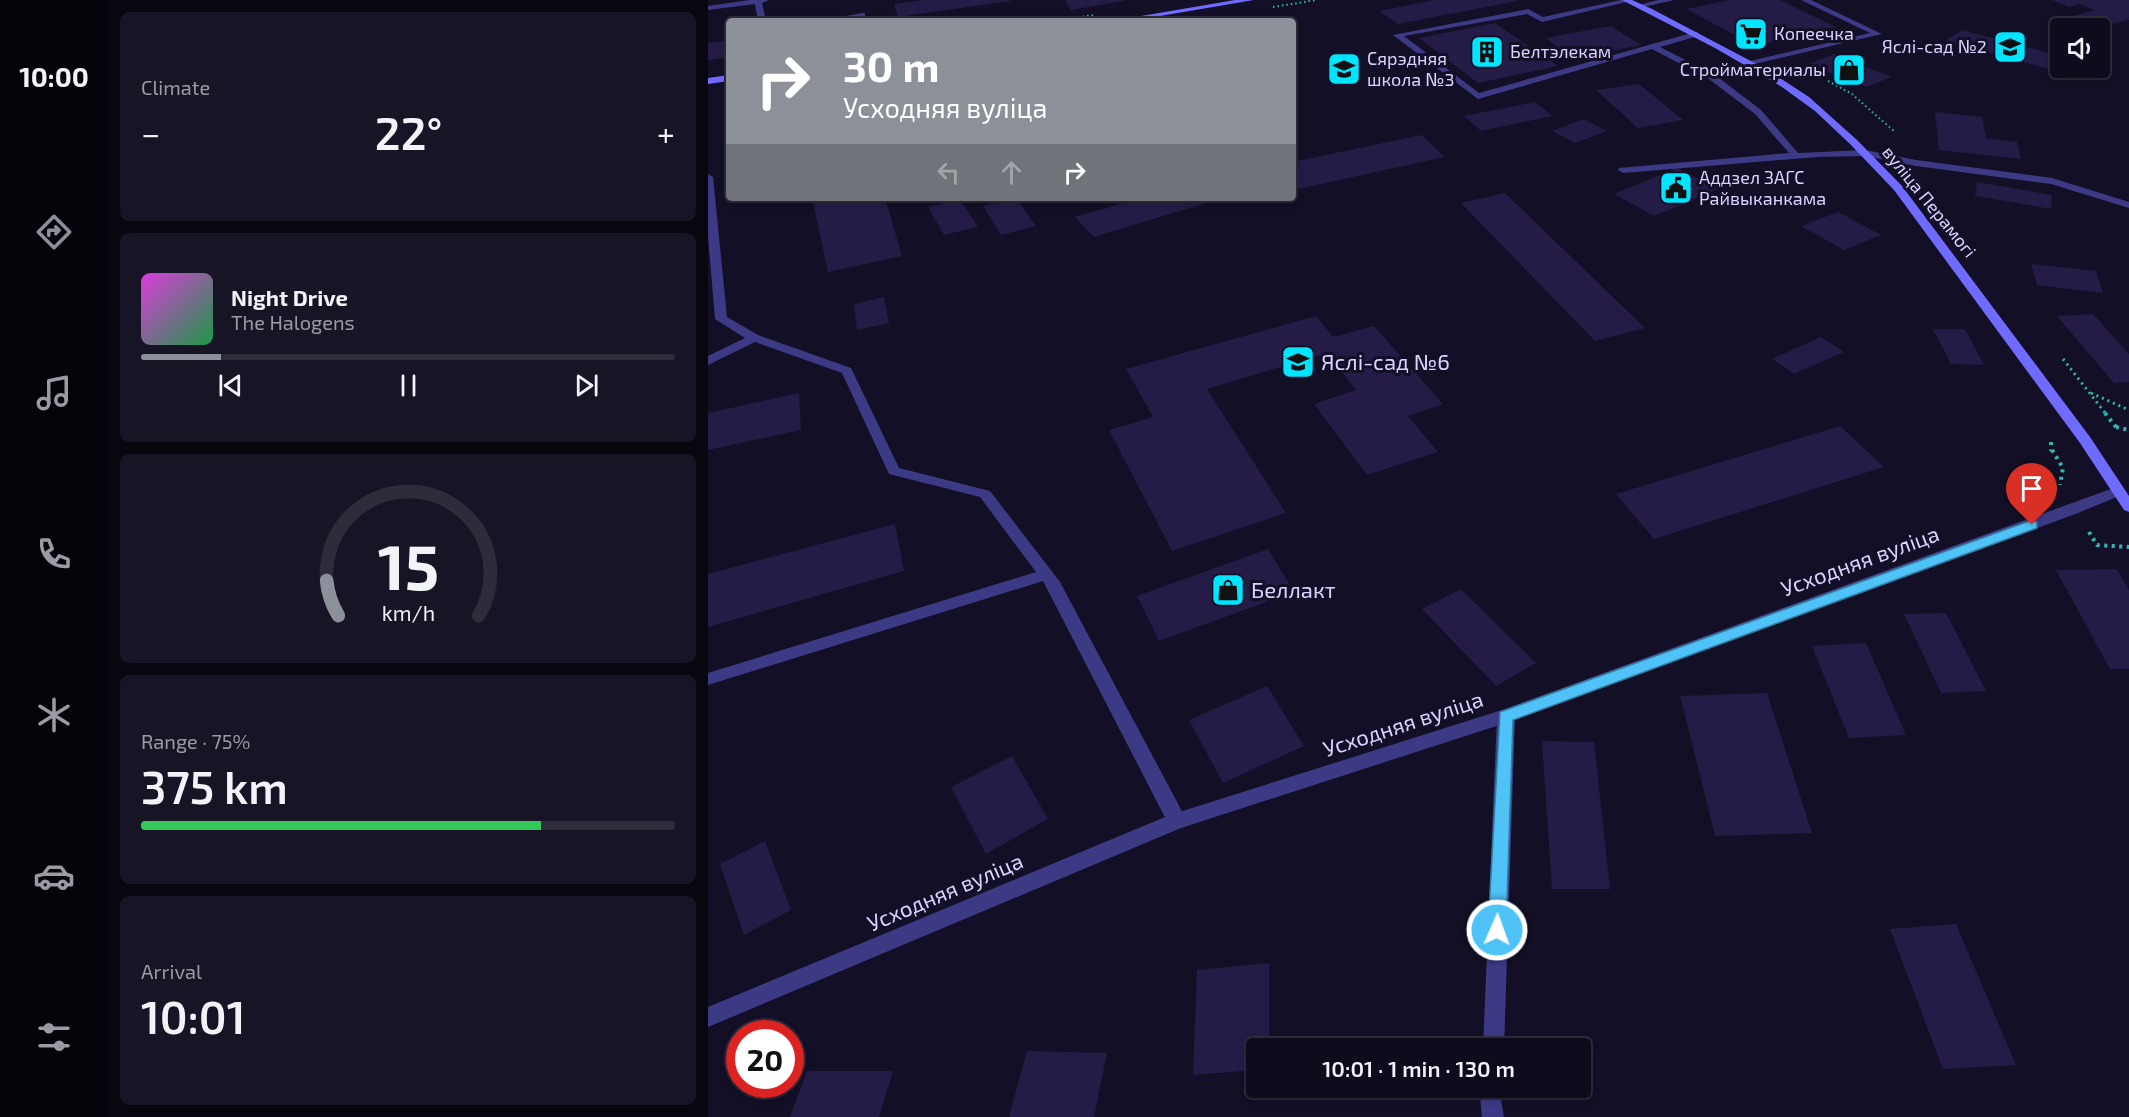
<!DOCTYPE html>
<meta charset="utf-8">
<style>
:root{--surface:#0e0b1c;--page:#171425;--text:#f1f3f6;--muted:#9b9ba3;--line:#2e2b3b;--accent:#8c9099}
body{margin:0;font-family:"Exo 2",sans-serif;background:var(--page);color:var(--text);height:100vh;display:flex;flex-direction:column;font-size:22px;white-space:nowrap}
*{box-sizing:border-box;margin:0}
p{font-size:20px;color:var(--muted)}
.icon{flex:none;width:33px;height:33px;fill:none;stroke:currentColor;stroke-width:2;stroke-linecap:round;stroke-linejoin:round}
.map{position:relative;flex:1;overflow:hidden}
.drawer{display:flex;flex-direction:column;gap:12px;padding:12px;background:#08060f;width:600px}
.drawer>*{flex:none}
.top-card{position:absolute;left:18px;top:18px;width:570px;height:183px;border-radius:6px;box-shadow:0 3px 9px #0003,0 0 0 2px var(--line);background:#8c9099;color:#fff;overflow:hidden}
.tools{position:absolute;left:1342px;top:18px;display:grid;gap:12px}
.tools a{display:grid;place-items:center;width:60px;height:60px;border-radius:6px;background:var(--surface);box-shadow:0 3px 9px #0003,0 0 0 2px var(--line);font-size:30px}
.speed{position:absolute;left:18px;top:1020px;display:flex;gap:12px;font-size:30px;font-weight:700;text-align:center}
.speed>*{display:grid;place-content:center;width:78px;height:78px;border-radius:50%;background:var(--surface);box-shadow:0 3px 9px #0003,0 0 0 2px var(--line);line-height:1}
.speed .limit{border:9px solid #d22;background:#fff;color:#111}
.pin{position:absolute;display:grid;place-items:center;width:51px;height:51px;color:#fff;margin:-62px -26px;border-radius:50% 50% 50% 0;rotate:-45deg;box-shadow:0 0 6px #0007}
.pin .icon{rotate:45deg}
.me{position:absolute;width:66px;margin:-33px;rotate:2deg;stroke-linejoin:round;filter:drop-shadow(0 0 4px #0008)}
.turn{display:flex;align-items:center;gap:21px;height:126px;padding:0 18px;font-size:27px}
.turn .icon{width:78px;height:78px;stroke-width:2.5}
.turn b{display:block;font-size:42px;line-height:51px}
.lanes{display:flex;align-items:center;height:57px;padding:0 18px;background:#0003;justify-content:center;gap:30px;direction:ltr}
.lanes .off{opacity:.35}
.big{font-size:45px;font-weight:600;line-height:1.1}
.drawer .card{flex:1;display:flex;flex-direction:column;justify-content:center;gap:9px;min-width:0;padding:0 21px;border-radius:9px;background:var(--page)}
.drawer .dial{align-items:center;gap:0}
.dial svg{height:156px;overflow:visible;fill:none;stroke:var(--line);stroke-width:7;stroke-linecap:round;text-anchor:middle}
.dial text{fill:var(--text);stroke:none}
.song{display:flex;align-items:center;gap:18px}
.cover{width:72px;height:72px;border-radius:9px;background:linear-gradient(135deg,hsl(300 70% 55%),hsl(140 70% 35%))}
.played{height:6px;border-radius:3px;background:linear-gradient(90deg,var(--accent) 15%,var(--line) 15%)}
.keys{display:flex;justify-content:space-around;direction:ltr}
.heat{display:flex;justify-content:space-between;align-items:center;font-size:33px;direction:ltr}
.charge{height:9px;border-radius:4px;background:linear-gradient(90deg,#34c759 75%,var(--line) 0)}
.trip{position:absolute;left:538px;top:1038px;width:345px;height:60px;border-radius:6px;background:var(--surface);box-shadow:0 3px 9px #0003,0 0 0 2px var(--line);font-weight:600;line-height:60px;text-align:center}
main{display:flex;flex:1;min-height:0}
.dock{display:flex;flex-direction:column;width:108px;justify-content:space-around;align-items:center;background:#06040b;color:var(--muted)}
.dock .icon{width:42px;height:42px}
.dock .active{color:var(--accent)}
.dock b{font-size:27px;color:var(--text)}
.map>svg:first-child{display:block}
.building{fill:#241b47}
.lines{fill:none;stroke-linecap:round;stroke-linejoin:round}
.path-far2{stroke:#2fb8b0;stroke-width:2;stroke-dasharray:1.5 3;stroke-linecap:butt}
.path-far1{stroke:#2fb8b0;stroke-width:3;stroke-dasharray:2 4;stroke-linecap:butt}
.path{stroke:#2fb8b0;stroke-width:4;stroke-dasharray:3 4.5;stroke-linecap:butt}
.service{fill:#3d3a85;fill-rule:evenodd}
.minor{fill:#3d3a85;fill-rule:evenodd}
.secondary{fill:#6f6bff;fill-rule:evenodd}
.route{fill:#4fc3f7;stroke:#337fa1;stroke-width:1.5}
.labels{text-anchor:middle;stroke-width:6;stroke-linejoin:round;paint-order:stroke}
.far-poi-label{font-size:18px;fill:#d9d4ff;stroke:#130f26;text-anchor:start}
.far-street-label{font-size:18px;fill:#d9d4ff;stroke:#130f26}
.poi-label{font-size:22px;fill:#d9d4ff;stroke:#130f26;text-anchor:start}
.street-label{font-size:22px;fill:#d9d4ff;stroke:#130f26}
</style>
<main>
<nav class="dock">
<b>10:00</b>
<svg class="icon active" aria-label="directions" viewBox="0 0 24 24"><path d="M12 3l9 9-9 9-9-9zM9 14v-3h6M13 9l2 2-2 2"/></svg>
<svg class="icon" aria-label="music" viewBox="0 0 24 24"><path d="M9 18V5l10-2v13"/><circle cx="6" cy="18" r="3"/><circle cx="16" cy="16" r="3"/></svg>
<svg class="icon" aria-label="phone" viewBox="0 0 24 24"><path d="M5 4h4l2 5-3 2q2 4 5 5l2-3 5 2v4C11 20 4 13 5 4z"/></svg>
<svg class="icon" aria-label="climate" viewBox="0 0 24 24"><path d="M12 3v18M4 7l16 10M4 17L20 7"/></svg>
<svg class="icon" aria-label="car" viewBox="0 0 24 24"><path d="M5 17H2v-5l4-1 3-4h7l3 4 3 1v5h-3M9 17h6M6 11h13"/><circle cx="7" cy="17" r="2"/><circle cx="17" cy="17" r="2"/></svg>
<svg class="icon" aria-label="filters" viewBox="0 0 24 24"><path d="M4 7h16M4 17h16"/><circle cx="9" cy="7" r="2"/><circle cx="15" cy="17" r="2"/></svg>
</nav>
<section class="drawer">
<div class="card"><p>Climate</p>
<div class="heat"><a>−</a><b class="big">22°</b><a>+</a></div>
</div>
<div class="card">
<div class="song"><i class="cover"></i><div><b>Night Drive</b><p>The Halogens</p></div></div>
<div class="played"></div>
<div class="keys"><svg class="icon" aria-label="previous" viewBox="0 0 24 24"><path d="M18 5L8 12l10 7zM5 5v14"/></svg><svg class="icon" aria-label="pause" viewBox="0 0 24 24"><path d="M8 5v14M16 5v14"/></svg><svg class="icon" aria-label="next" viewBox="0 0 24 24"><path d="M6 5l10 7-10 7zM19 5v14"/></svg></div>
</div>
<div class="card dial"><svg viewBox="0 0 100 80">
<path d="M14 69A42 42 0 1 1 86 69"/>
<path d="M14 69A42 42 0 0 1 8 51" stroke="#8c9099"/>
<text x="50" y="56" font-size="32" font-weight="700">15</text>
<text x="50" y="72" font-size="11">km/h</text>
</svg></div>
<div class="card"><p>Range · 75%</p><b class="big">375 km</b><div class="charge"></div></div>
<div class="card"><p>Arrival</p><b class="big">10:01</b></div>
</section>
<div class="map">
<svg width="1421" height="1117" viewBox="0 0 1421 1117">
<rect width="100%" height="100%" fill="#130f26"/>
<g class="building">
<path d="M 215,0 L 302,0 L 302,1 L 190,17 L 186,4 Z"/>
<path d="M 357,0 L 416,0 L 416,1 L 363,10 Z"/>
<path d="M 727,0 L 809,0 L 809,1 L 690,24 L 671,11 Z"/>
<path d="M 1022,0 L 1072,0 L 1138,32 L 1094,42 L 1085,38 L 1048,46 L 978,9 Z"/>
<path d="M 1344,0 L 1421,0 L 1421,20 L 1384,28 L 1357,18 L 1387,10 L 1372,4 L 1361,7 Z"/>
<path d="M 787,23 L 850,66 L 770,83 L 711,38 Z"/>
<path d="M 903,26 L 933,45 L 866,58 L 837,38 Z"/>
<path d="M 1254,30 L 1353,56 L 1353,67 L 1348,71 L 1237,41 Z"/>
<path d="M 21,40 L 21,57 L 0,60 L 0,43 Z"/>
<path d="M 1126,54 L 1184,77 L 1158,87 L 1100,64 Z"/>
<path d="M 931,84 L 975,120 L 930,128 L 888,90 Z"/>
<path d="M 827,102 L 844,116 L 773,131 L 756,116 Z"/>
<path d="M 1227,112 L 1274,117 L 1278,138 L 1309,142 L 1313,159 L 1231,150 Z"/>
<path d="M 875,119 L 899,131 L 867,143 L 844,131 Z"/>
<path d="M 713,135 L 737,157 L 585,190 L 585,162 Z"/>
<path d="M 969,168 L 1010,189 L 946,216 L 906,194 Z"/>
<path d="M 1269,182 L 1344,195 L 1343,209 L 1267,196 Z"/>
<path d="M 797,193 L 937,328 L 887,341 L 753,203 Z"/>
<path d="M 104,198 L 177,198 L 194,256 L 120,272 Z"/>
<path d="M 308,198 L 328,226 L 293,235 L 275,206 Z"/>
<path d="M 432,198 L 506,198 L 508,200 L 386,237 L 367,217 Z"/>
<path d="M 252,199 L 270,227 L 236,235 L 220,207 Z"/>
<path d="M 1130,212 L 1173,235 L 1136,250 L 1093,226 Z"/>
<path d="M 1323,264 L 1388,271 L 1395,293 L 1329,285 Z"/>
<path d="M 176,297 L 181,323 L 149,330 L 146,304 Z"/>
<path d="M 1385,314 L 1421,354 L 1421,382 L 1406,383 L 1349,316 Z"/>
<path d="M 608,316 L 625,337 L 666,326 L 735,404 L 700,416 L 730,452 L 659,475 L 606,404 L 648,390 L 619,353 L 499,389 L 578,513 L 464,551 L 401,430 L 445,417 L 418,369 Z"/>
<path d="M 1225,329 L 1257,329 L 1276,365 L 1243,364 Z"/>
<path d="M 1113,337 L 1136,352 L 1086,374 L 1064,359 Z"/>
<path d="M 91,393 L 93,430 L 0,450 L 0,413 Z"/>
<path d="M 1132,426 L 1176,467 L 946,539 L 908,494 Z"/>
<path d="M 187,524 L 196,571 L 0,627 L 0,574 Z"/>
<path d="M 560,549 L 586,592 L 451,641 L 429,596 Z"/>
<path d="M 1409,569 L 1421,590 L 1421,669 L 1402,669 L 1348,570 Z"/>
<path d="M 753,589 L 828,663 L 788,686 L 714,609 Z"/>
<path d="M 1238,613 L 1278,691 L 1233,693 L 1196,614 Z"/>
<path d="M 1158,643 L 1198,735 L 1141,738 L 1104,646 Z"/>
<path d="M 559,686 L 596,746 L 515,783 L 481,720 Z"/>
<path d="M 1059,693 L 1104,833 L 1007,836 L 972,696 Z"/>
<path d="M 834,741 L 886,742 L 902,889 L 844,889 Z"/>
<path d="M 304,756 L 340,819 L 278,854 L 243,787 Z"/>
<path d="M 57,841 L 83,910 L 36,935 L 12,864 Z"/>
<path d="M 1248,924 L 1308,1065 L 1235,1069 L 1182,929 Z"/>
<path d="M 561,963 L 561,1048 L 549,1048 L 549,1070 L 485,1075 L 489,970 Z"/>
<path d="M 319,1051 L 399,1053 L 386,1117 L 301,1117 Z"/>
<path d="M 99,1071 L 185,1071 L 171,1117 L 82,1117 Z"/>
</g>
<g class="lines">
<g class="path-far2">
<path d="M 565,7 L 609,0"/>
<path d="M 348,21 L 386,15"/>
<path d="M 1120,81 L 1144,94 L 1187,132"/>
</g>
<g class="path-far1">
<path d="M 1355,359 L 1398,414"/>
<path d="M 1383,393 L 1421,410"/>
</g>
<g class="path">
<path d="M 1397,413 L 1408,427"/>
<path d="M 1408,427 L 1421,430"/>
<path d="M 1343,442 L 1343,451"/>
<path d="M 1344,450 L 1355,468 L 1352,485"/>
<path d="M 1381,532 L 1389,545 L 1421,547"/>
</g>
<g class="service">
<path d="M 41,0 L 61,0 L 54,3 L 58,21 L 50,21 L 47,4 L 0,10 L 0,6 Z"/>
<path d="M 913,0 L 923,1 L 834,22 L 819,14 L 696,36 L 771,93 L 987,32 L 990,32 L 990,36 L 952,47 L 1007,75 L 1053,110 L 1090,153 L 1157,150 L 1208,160 L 1344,178 L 1421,202 L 1421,208 L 1343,184 L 1208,166 L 1157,156 L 1109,157 L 915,173 L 910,170 L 911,168 L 1081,153 L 1047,114 L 1001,79 L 944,49 L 770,99 L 685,35 L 820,9 L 835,17 Z"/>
<path d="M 950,0 L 966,0 L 931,8 L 927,6 Z"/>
<path d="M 1093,0 L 1103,0 L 1174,34 L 1038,66 L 1038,62 L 1162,33 Z"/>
<path d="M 154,13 L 157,13 L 157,17 L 110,21 Z"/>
<path d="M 0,174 L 5,177 L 19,317 L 50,335 L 143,368 L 191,468 L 282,491 L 352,582 L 476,815 L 478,821 L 476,827 L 469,829 L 462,827 L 335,581 L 0,685 L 0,673 L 328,572 L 272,497 L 181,474 L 134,373 L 47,342 L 0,365 L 0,356 L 37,338 L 7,319 L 0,236 Z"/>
<path d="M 798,709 L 804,711 L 807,716 L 796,1048 L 775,1048 L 789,716 L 792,711 Z"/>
</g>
<g class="minor">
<path d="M 1411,486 L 1418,491 L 1416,494 L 1370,513 L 804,721 L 473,828 L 0,1027 L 0,1007 L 462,815 L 794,710 Z"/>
<path d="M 775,1088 L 791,1088 L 796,1117 L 774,1117 L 772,1096 Z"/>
</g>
<g class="secondary">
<path d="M 527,0 L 546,0 L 423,21 L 404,21 Z"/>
<path d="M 914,0 L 924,0 L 944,9 L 1058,69 L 1101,97 L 1149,140 L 1194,186 L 1382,437 L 1421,496 L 1421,512 L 1416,510 L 1372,443 L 1186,190 L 1142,144 L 1107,111 L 1074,87 L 1007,48 Z"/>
<path d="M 21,75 L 21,81 L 0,84 L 0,78 Z"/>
</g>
</g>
<path class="route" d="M 1324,520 L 1329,522 L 1329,528 L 805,720 L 798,930 L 796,936 L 789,938 L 783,936 L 780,930 L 792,712 Z"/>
<defs>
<symbol id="supermarket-square" viewBox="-11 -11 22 22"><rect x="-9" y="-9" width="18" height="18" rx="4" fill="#00e5ff" stroke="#130f26"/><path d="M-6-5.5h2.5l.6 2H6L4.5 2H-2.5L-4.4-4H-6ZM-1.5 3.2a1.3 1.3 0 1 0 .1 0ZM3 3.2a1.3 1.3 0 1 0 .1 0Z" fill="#111"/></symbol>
<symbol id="school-square" viewBox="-11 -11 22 22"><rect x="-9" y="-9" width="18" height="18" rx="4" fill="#00e5ff" stroke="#130f26"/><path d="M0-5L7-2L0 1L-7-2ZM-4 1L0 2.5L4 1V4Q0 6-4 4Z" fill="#111"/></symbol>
<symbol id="building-square" viewBox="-11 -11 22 22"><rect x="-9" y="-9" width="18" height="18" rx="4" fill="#00e5ff" stroke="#130f26"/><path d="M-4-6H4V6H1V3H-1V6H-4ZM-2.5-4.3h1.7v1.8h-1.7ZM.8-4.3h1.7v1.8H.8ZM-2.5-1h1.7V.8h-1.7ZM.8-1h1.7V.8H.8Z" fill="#111"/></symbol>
<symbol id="shop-square" viewBox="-11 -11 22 22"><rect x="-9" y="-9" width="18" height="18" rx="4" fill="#00e5ff" stroke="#130f26"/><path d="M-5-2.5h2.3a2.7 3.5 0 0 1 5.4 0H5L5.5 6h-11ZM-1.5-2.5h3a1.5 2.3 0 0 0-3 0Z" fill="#111"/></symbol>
<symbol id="civic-square" viewBox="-11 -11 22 22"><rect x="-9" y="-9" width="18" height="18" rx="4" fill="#00e5ff" stroke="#130f26"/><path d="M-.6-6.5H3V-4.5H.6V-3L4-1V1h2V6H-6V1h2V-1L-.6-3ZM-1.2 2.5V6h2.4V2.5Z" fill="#111"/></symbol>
</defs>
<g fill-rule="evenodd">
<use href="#supermarket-square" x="1024" y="15" width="38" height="38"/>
<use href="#school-square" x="1283" y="28" width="38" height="38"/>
<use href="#building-square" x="760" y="33" width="38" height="38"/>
<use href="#school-square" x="617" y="50" width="38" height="38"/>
<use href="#shop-square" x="1122" y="51" width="38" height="38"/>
<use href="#civic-square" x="949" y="169" width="38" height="38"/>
<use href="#school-square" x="571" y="343" width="38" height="38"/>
<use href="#shop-square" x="501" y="571" width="38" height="38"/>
</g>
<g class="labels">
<g class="far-poi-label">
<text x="1066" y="40">Копеечка</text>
<text x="1279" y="53" text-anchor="end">Яслі-сад №2</text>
<text x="802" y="58">Белтэлекам</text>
<text x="659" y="65">Сярэдняя<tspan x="659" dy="21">школа №3</tspan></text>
<text x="1118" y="76" text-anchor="end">Стройматериалы</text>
<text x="991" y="184">Аддзел ЗАГС<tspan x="991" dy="21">Райвыканкама</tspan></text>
</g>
<g class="far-street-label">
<text transform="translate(1221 202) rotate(51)" y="6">вуліца Перамогі</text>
</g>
<g class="poi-label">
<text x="613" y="370">Яслі-сад №6</text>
<text x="543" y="598">Беллакт</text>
</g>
<g class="street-label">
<text transform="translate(1152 561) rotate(-20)" y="8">Усходняя вуліца</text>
<text transform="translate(695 724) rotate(-18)" y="8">Усходняя вуліца</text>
<text transform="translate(237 892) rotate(-23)" y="8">Усходняя вуліца</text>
</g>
</g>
</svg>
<div class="tools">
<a><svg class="icon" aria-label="sound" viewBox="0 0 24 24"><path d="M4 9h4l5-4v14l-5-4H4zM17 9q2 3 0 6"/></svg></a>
</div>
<div class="speed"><div class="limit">20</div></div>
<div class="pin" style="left:1324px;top:525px;background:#d93025"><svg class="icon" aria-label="arrive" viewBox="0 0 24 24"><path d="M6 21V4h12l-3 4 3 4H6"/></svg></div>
<svg class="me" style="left:789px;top:930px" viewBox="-20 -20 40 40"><circle r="17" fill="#4fc3f7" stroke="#fff" stroke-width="3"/><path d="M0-11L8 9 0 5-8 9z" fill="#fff"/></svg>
<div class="trip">10:01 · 1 min · 130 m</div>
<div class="top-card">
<div class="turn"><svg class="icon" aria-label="right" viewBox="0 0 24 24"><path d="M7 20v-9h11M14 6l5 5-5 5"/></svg><div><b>30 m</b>Усходняя вуліца</div></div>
<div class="lanes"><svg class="icon off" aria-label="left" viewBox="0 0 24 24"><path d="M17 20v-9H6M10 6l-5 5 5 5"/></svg><svg class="icon off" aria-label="ahead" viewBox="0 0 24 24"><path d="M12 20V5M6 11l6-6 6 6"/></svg><svg class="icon" aria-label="right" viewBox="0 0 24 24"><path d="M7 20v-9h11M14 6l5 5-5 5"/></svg></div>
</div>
</div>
</main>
